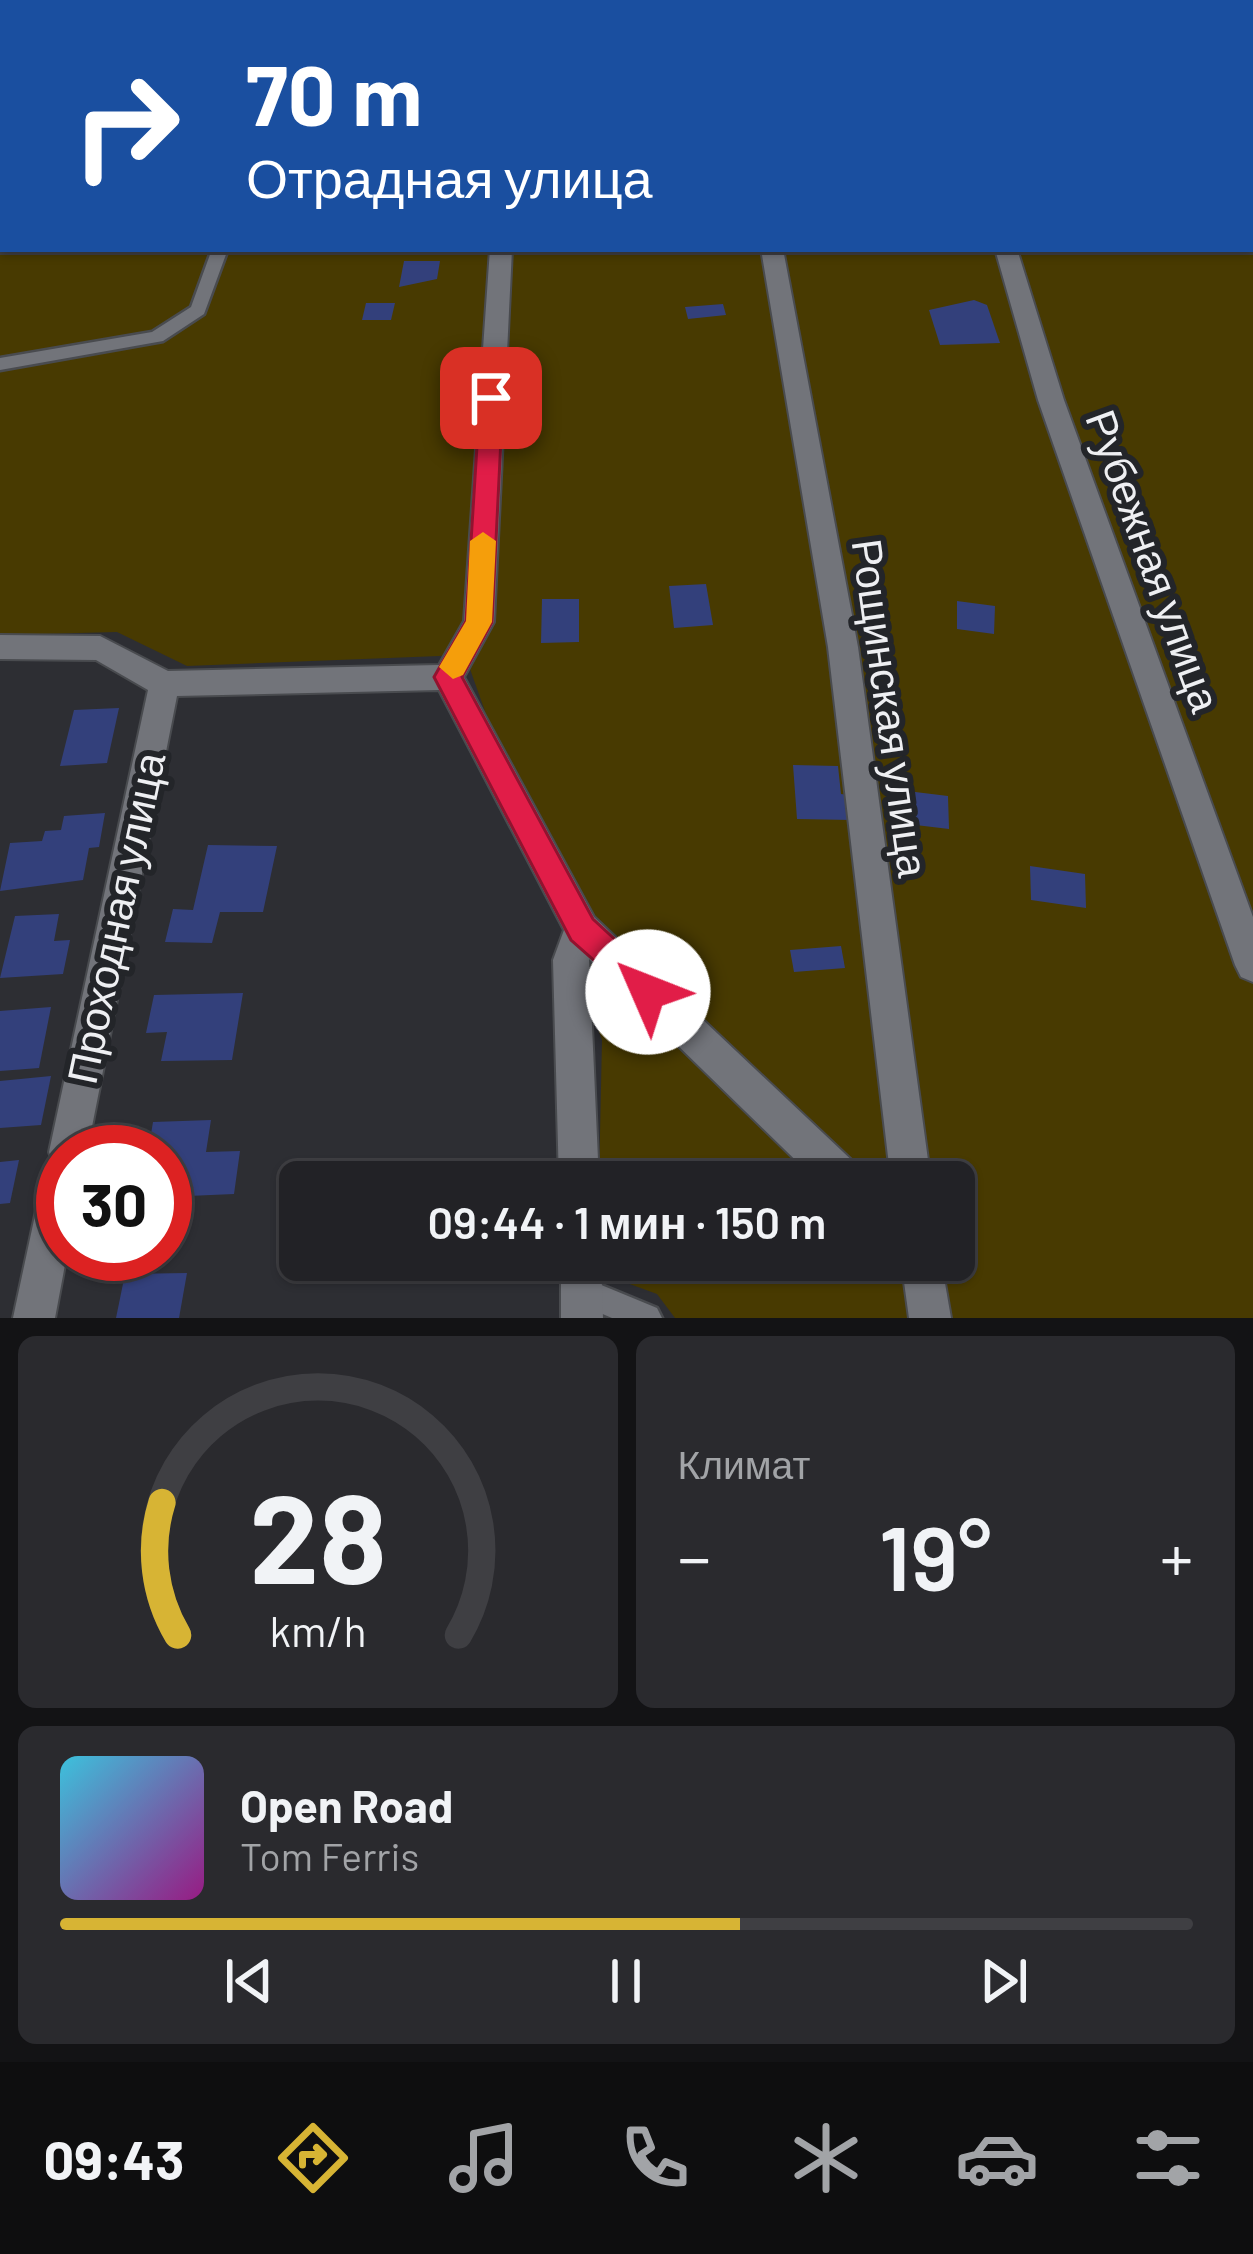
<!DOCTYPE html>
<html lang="ru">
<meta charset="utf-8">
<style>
:root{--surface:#222226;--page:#2a2a2e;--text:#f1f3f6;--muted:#a2a4a7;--line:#3f3f43;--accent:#d7b434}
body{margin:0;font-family:Barlow,sans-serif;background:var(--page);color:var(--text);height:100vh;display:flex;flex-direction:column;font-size:45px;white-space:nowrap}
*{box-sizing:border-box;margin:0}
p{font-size:39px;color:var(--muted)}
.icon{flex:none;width:66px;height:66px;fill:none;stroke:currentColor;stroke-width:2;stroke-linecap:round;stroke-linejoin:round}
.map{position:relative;height:1318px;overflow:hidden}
.side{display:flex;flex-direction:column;gap:18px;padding:18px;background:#131315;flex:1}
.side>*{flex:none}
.banner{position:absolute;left:0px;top:0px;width:1254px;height:252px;box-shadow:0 3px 9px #0004,0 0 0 3px var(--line);background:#1a4fa0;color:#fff;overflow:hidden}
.speed{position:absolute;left:36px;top:1125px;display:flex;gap:24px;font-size:60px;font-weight:700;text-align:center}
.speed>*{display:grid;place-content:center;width:156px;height:156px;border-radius:50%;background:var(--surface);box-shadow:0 3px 9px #0004,0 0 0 3px var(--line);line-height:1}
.speed .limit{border:18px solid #d22;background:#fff;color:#111}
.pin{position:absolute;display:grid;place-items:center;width:102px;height:102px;color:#fff;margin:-51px;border-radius:24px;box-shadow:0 6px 18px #0006}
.me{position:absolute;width:132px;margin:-66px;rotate:314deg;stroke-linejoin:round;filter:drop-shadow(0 0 9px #0008)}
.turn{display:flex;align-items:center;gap:42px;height:252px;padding:0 48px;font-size:54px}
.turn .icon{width:156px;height:156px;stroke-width:2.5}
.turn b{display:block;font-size:84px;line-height:102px}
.big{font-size:90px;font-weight:600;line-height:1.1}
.side .tile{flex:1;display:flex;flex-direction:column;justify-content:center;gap:18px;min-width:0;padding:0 42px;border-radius:18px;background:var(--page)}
.side .dial{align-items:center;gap:0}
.dial svg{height:312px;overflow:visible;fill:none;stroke:var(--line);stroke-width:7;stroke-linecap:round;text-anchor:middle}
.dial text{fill:var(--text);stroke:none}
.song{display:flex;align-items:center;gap:36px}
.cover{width:144px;height:144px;border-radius:18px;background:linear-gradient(135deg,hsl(190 70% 55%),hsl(310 70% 35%))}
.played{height:12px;border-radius:6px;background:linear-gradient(90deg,var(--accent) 60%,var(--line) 60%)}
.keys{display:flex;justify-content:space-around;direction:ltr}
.heat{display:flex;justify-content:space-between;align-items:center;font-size:66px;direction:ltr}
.side .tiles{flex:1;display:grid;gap:18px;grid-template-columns:1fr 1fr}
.tile:last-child{grid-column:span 2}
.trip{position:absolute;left:279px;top:1161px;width:696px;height:120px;border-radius:18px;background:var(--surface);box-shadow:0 3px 9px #0004,0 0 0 3px var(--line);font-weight:600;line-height:120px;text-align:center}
.dock{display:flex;height:192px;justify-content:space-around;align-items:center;background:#0e0e0f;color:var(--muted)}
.dock .icon{width:84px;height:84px}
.dock .selected{color:var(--accent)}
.dock b{font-size:54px;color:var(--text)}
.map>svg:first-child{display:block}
.green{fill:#483a01;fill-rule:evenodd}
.building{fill:#33407b}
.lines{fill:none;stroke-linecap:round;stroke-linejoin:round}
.service-casing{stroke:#494b4f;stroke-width:5}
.minor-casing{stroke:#494b4f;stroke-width:4}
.service{fill:#72747a;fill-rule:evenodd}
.minor{fill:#72747a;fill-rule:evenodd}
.route{fill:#e11d48;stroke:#92132f;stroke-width:3}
.slow{fill:#f59e0b}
.labels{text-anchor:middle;stroke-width:12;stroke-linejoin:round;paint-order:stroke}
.street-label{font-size:42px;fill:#eeeff2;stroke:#232529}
</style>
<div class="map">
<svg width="1253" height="1318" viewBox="0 0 1253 1318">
<rect width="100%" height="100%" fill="#2d2e33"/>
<path class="green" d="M 0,0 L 1253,0 L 1253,1318 L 675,1318 L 657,1294 L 597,1272 L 597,1260 L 954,1260 L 954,1182 L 599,1182 L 602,1040 L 465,655 L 187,666 L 117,632 L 0,635 ZM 3,3 L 1251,3 L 1251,249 L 3,249 Z"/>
<g class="building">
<path d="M 404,261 L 440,261 L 437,279 L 399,287 Z"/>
<path d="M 974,300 L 987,305 L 1000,343 L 940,345 L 929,310 Z"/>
<path d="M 366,303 L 395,303 L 391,320 L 362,320 Z"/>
<path d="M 723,304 L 726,315 L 688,319 L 685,307 Z"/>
<path d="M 706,584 L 713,625 L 674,628 L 669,586 Z"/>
<path d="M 542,599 L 579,599 L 579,642 L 541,643 Z"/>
<path d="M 957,601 L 995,606 L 994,634 L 957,629 Z"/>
<path d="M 119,708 L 107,763 L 60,766 L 74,710 Z"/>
<path d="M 793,765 L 838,766 L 841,794 L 849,795 L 852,820 L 797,819 Z"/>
<path d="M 899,790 L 948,796 L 949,829 L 899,823 Z"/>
<path d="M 105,813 L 99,847 L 89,848 L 83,880 L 0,891 L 10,843 L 42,841 L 45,831 L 61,830 L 64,816 Z"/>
<path d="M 208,845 L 277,846 L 263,912 L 220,912 L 212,943 L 165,942 L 173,909 L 193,910 Z"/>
<path d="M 1030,866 L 1085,874 L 1086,908 L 1031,900 Z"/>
<path d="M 59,914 L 54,941 L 70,940 L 63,974 L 0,978 L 15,916 Z"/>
<path d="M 841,946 L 845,968 L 794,972 L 790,950 Z"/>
<path d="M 243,993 L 232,1060 L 161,1061 L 167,1032 L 146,1033 L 154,995 Z"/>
<path d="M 51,1007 L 39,1068 L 0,1071 L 0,1011 Z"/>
<path d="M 51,1076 L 41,1125 L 0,1128 L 0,1081 Z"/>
<path d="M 211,1120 L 206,1152 L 240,1151 L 234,1194 L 165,1197 L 165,1152 L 148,1152 L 153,1122 Z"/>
<path d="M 19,1160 L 10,1203 L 0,1204 L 0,1162 Z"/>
<path d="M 187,1273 L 179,1318 L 116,1318 L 125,1274 Z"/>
</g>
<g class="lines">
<defs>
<g id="service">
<rect x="1251" y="45" width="2" height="8"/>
<rect x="0" y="135" width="3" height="10"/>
<path d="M 1251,163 L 1253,164 L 1253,174 L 1251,173 Z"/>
<path d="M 212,249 L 228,249 L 204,314 L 163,341 L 0,370 L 0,358 L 152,332 L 191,307 Z"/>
<path d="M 582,1277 L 657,1308 L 662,1318 L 612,1318 L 572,1301 L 568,1291 L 572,1281 Z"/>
</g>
<g id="minor">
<path d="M 714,0 L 732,0 L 733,3 L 715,3 Z"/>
<path d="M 918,0 L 936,0 L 937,3 L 919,3 Z"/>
<path d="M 490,249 L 512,249 L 494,622 L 464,677 L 594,917 L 860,1168 L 866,1182 L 818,1182 L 589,959 L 599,1182 L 559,1182 L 553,960 L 564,930 L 439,690 L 177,696 L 87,1152 L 63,1152 L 63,1254 L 67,1254 L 55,1318 L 13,1318 L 43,1178 L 53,1163 L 49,1152 L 148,690 L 96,660 L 0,659 L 0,635 L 100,636 L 168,671 L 439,665 L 464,621 Z"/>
<path d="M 761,249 L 783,249 L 858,647 L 931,1182 L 891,1182 L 828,647 Z"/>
<path d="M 995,249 L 1017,249 L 1064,400 L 1253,917 L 1253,982 L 1241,977 L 1235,965 L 1038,400 Z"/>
<path d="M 561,1260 L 601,1260 L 603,1318 L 561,1318 Z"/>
<path d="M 901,1260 L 941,1260 L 951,1318 L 909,1318 Z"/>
</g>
</defs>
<use href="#service" class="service-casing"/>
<use href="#minor" class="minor-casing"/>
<use href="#service" class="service"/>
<use href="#minor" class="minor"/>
</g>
<path class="route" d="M 491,389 L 503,398 L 492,622 L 462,677 L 593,919 L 660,981 L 664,992 L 660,1003 L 648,1008 L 571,940 L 434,677 L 466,621 L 480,398 Z"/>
<path class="slow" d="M 483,532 L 496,541 L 492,622 L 463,675 L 453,679 L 439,667 L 466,621 L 470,541 Z"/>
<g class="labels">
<g class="street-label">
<text transform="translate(1153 561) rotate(70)" y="15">Рубежная улица</text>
<text transform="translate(890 708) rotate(82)" y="15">Рощинская улица</text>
<text transform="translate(116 918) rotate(-78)" y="15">Проходная улица</text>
</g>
</g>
</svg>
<div class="speed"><div class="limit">30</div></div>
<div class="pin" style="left:491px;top:398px;background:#d93025"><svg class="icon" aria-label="arrive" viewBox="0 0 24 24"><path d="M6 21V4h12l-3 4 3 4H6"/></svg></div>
<svg class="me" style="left:648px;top:992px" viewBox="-20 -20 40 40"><circle r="19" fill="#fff"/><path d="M0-13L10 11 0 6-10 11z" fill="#e11d48"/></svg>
<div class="trip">09:44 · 1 мин · 150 m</div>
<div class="banner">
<div class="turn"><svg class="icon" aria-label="right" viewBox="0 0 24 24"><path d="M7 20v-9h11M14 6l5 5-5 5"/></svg><div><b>70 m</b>Отрадная улица</div></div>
</div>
</div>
<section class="side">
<div class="tiles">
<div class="tile dial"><svg viewBox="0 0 100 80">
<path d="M14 69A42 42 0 1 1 86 69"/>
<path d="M14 69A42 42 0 0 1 10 35" stroke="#d7b434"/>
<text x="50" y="56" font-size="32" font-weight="700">28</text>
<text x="50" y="72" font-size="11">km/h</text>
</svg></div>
<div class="tile"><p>Климат</p>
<div class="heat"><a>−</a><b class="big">19°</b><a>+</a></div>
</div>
<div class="tile">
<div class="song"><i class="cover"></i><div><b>Open Road</b><p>Tom Ferris</p></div></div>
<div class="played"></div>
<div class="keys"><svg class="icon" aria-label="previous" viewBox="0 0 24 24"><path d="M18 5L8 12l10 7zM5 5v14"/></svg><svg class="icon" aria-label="pause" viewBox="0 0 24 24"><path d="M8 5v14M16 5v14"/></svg><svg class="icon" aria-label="next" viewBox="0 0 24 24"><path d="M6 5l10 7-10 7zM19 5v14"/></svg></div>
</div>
</div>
</section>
<nav class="dock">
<b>09:43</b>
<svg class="icon selected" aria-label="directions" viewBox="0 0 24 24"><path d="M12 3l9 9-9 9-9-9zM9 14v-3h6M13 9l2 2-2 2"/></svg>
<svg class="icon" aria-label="music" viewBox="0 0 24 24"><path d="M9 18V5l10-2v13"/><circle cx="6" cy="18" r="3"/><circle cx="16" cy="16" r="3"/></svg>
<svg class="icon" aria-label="phone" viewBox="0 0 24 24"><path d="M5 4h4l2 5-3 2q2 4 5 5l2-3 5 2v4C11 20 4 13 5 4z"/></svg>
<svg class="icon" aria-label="climate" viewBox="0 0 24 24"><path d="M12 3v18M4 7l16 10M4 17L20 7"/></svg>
<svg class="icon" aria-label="car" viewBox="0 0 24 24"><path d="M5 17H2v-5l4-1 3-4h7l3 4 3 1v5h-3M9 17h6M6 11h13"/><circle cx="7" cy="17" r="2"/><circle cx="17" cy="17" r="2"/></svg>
<svg class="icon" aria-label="filters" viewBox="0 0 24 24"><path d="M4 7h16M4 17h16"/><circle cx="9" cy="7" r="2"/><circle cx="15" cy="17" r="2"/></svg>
</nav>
